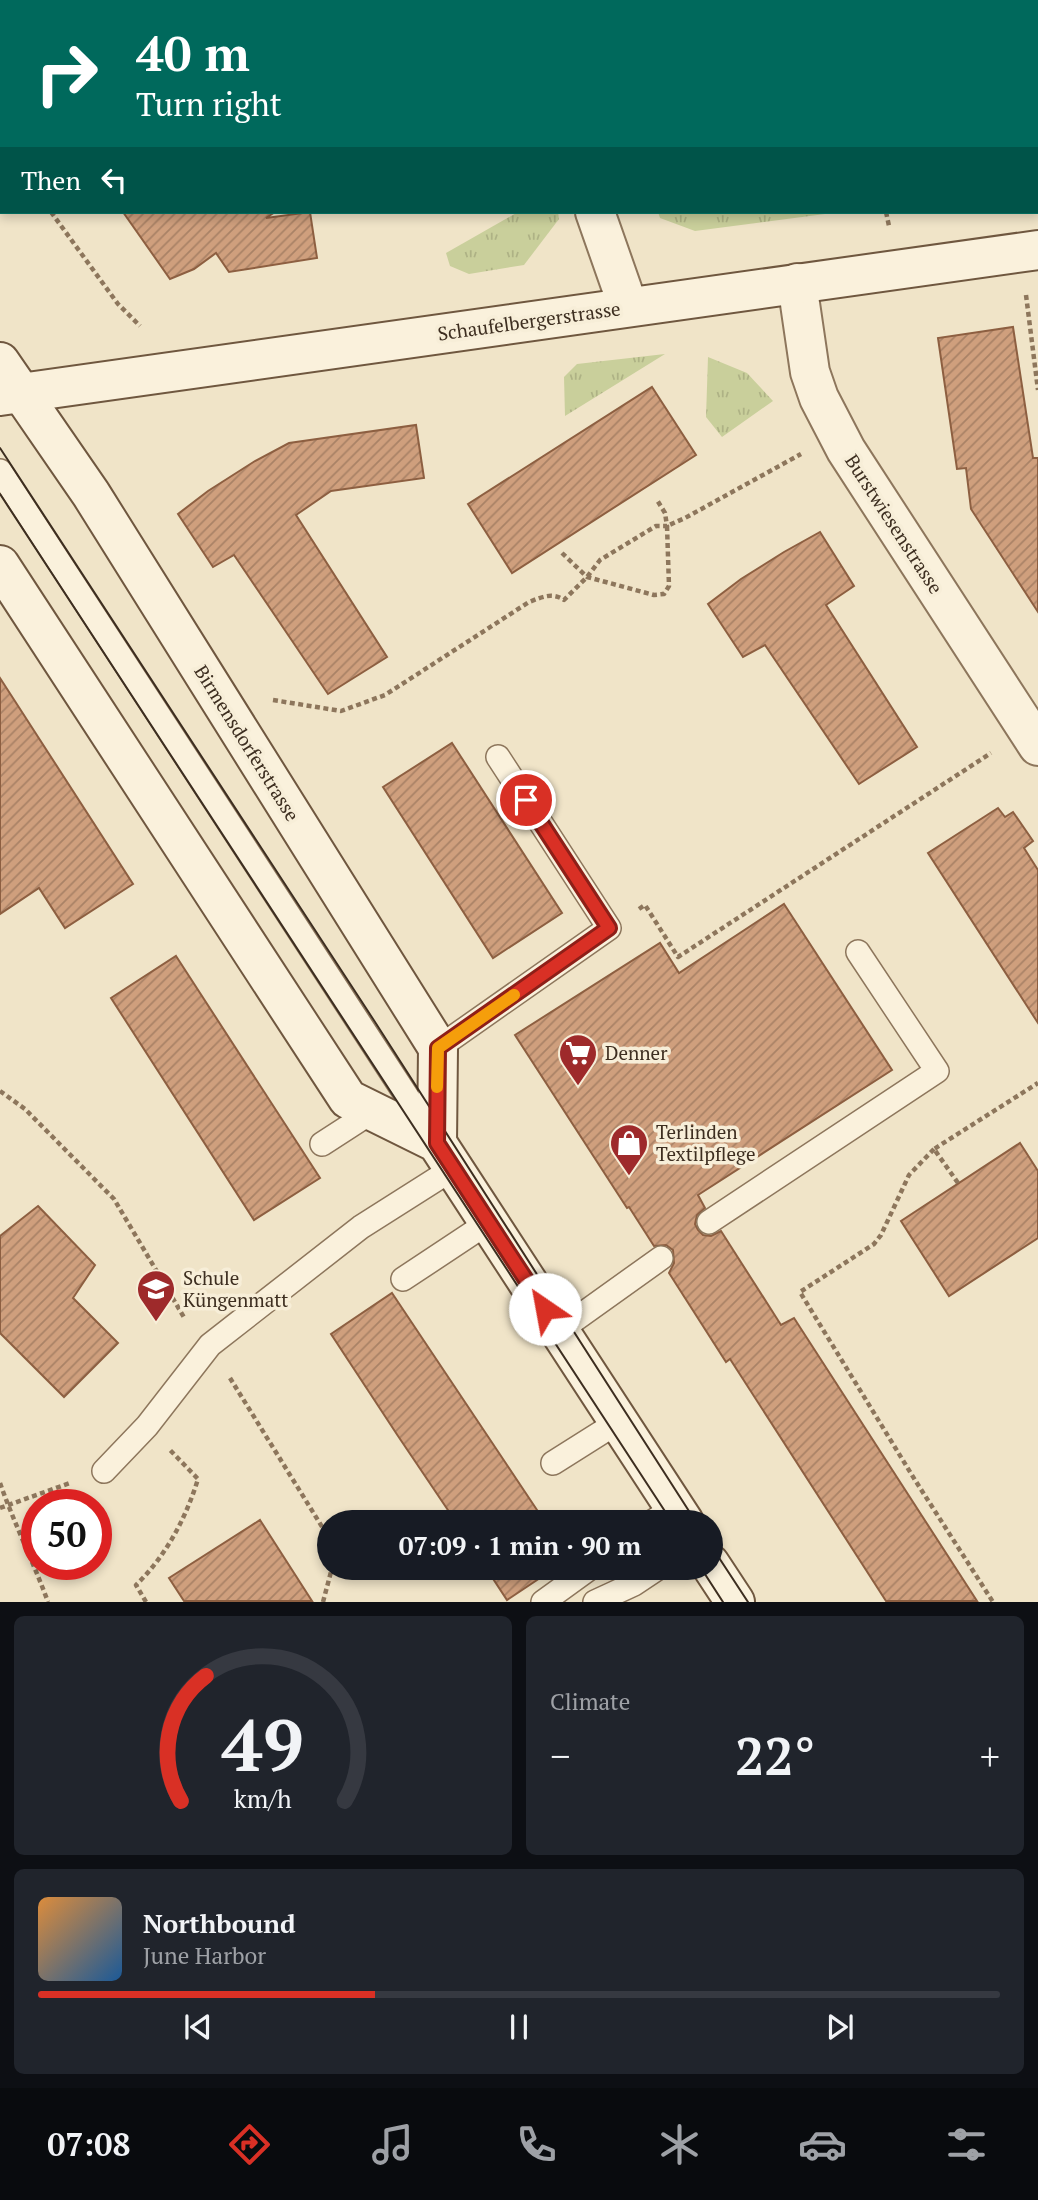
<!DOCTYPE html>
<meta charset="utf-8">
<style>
:root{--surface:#171b24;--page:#20242c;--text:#f1f3f6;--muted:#9ea1a6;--line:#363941;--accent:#d93025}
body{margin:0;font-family:"PT Serif",serif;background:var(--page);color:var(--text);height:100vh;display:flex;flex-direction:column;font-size:26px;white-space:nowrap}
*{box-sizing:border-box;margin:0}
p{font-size:23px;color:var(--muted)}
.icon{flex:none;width:38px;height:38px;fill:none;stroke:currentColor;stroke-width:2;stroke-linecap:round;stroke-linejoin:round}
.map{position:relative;height:1602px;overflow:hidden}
.drawer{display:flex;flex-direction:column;gap:14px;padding:14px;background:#0d0f14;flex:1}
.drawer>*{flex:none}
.top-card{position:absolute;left:0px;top:0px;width:1040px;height:214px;box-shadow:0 4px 10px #0003;background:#00695c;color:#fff;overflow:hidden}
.speed{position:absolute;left:21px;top:1489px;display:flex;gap:14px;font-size:35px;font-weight:700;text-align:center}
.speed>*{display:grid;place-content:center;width:91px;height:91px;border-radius:50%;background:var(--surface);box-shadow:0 4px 10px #0003;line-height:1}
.speed .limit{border:10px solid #d22;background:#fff;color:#111}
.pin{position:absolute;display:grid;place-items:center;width:60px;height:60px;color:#fff;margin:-30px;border:4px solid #fff;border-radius:50%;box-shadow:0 2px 7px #0007}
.me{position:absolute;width:77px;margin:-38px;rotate:327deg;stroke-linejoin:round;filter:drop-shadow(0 0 5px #0008)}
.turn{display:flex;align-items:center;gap:24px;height:147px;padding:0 21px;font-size:32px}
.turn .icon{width:91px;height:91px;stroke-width:2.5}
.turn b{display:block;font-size:49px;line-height:60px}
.then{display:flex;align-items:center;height:66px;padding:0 21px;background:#0003;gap:14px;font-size:26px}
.big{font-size:52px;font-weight:700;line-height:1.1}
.drawer .tile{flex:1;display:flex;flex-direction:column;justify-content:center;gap:10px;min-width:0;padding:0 24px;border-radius:10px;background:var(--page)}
.drawer .dial{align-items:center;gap:0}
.dial svg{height:182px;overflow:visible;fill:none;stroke:var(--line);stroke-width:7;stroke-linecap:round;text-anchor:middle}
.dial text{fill:var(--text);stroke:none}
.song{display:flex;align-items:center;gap:21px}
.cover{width:84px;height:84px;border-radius:10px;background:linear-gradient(135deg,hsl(30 70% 55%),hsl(210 70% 35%))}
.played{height:7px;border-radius:4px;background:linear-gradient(90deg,var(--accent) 35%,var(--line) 35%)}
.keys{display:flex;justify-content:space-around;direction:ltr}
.heat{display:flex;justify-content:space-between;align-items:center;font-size:38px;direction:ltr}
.drawer .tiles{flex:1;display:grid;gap:14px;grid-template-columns:1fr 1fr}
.tile:last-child{grid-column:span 2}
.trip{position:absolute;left:317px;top:1510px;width:406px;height:70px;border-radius:35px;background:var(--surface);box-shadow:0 4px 10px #0003;font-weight:700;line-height:70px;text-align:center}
.dock{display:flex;height:112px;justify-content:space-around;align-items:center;background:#090b0e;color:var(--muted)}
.dock .icon{width:49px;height:49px}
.dock .selected{color:var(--accent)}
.dock b{font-size:32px;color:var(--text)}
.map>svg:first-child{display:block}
.grass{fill:url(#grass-tufts)}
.building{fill:url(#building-hatch);stroke:#8d5f41;stroke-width:2}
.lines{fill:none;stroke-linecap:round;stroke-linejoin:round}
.lane-casing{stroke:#8d765c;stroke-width:26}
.street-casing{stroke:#8d765c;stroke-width:42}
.secondary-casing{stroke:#6f573f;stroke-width:42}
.path{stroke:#8d765c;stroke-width:4.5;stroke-dasharray:5 3.5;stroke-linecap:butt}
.lane{stroke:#faf1dc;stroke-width:23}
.street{stroke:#faf1dc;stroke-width:38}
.secondary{stroke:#faf1dc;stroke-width:38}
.tram{stroke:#3d2e20;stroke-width:2}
.route-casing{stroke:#8d1f18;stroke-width:18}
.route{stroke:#d93025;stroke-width:12}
.slow{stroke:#f59e0b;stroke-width:12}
.labels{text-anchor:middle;stroke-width:7;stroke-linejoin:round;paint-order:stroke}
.street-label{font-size:19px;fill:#3d2e20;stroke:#f7eed8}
.poi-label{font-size:19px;fill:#3d2e20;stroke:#f7eed8;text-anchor:start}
</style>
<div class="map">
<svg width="1038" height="1602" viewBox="0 0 1038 1602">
<defs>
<pattern id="grass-tufts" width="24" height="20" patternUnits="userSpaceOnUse" patternTransform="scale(1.75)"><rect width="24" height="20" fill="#c9cf9b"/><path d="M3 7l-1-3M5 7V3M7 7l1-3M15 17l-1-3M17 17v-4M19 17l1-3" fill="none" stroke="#aeb285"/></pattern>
<pattern id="building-hatch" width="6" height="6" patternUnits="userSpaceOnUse" patternTransform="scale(1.75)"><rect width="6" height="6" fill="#cf9f7d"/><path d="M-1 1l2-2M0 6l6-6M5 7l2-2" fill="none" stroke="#a98266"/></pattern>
</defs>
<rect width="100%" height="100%" fill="#f0e4c8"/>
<g class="grass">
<path d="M 577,0 L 688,0 L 688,2 L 578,2 Z"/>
<path d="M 518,212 L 558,212 L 559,219 L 524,265 L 469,274 L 450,266 L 446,253 Z"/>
<path d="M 658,212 L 824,212 L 825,214 L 695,231 L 660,218 Z"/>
<path d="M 665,354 L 565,416 L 564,377 L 577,364 Z"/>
<path d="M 708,357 L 747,373 L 773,401 L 722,437 L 706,417 Z"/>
</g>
<g class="building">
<path d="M 123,212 L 275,212 L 266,218 L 310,212 L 317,258 L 229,272 L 216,253 L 194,269 L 170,279 Z"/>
<path d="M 1013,327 L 1033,458 L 1038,458 L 1038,612 L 971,509 L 966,468 L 957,469 L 938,338 Z"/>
<path d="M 652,387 L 696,455 L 512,573 L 468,504 Z"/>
<path d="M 416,425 L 424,478 L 331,491 L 296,515 L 387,657 L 328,694 L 234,555 L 213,567 L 178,514 L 208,491 L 255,461 L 289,443 Z"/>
<path d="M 820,532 L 854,586 L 826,605 L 917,747 L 859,784 L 765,645 L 743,657 L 708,604 L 741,579 L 784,552 Z"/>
<path d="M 0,678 L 133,884 L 65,928 L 39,888 L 0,914 Z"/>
<path d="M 452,743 L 562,913 L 493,958 L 383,787 Z"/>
<path d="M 998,808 L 1005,817 L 1013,812 L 1033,841 L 1024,848 L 1038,870 L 1038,1023 L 928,853 Z"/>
<path d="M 784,904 L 892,1070 L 698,1195 L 705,1208 L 697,1215 L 695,1224 L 698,1230 L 703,1235 L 711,1236 L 721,1231 L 781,1325 L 794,1318 L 977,1601 L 886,1601 L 730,1359 L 726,1362 L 669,1273 L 674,1263 L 673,1250 L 666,1245 L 654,1246 L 629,1207 L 627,1208 L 515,1035 L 660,943 L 679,973 Z"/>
<path d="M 176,956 L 320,1178 L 254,1220 L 111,998 Z"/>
<path d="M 1020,1143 L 1038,1171 L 1038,1238 L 949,1296 L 901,1221 Z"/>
<path d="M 38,1206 L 95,1265 L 73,1298 L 118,1343 L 64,1397 L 0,1333 L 0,1236 Z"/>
<path d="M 392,1293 L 505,1462 L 545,1522 L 456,1522 L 398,1436 L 331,1334 Z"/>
<path d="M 260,1520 L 312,1601 L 184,1601 L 169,1578 Z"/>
<path d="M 486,1568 L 555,1568 L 507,1600 Z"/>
</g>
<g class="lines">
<defs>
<g id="lane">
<path d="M 0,471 L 434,1138"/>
<path d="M 438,1048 L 609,928 L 498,757"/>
<path d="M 322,1144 L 373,1111"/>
<path d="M 709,1222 L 937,1071 L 858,952"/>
<path d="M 403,1279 L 489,1222"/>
<path d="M 559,1331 L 661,1258"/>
<path d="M 553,1463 L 618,1422"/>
<path d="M 104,1471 L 147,1426 L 210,1345 L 361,1227 L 454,1168"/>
<path d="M 652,1522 L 674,1508"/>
<path d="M 543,1602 L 590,1568"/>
<path d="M 595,1602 L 634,1584 L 658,1568"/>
</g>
<g id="street">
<path d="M 513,0 L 514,2"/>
<path d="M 595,212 L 628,306"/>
<path d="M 797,283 L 810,372 L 819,398 L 846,450 L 1038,746"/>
</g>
<g id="secondary">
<path d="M 0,362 L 91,494 L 438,1048 L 437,1143"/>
<path d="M 0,396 L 1038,250"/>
<path d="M 0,565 L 348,1099 L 437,1143 L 684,1522"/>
<path d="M 710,1564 L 735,1602"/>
</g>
</defs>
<use href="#lane" class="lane-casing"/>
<use href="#street" class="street-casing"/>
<use href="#secondary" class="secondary-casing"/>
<g class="path">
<path d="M 843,0 L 843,2"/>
<path d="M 0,139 L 2,142"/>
<path d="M 51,212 L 118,304 L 140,326"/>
<path d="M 886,212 L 889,226"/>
<path d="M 1026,295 L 1038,390"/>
<path d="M 562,553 L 587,577 L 654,595 L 664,594 L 669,586 L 667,526 L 685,518 L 801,454"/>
<path d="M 273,700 L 341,711 L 385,695 L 529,602 C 542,597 552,592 564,600 L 587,577 L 600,560 L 656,526 L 667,526 L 665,513 L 657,500"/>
<path d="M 639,909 L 645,905 L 678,957 L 991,753"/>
<path d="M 0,1091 L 25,1109 L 114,1199 L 185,1319"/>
<path d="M 934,1149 L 909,1175 L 881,1235 L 874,1244 L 800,1292 L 915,1480 L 993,1602"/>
<path d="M 958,1183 L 934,1149 L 1038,1083"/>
<path d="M 230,1378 L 329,1538"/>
<path d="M 0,1483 C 14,1523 33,1561 48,1602"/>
<path d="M 0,1508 L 70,1483"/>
<path d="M 146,1602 L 136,1585 C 166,1556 186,1518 198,1479 L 170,1450"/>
<path d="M 323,1602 L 332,1568"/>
</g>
<use href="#lane" class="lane"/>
<use href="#street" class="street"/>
<use href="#secondary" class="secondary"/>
<g class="tram">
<path d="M 0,448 L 375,1022 L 696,1522"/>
<path d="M 0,494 L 672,1522"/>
<path d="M 710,1544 L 748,1602"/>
<path d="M 701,1568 L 723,1602"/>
</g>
</g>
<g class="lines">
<defs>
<path id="route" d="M 526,800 L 609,928 L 438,1048 L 437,1143 L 545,1309"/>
</defs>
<use href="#route" class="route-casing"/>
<use href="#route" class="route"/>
<path class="slow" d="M 437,1087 L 438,1048 L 514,995"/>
</g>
<defs>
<symbol id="supermarket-pin" viewBox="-11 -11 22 30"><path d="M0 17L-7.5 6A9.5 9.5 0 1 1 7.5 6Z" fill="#9e2a2b" stroke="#f7eed8"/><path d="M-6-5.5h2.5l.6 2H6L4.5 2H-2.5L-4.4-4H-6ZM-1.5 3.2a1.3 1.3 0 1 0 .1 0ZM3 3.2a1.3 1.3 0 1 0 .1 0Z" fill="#fff"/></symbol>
<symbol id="shop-pin" viewBox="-11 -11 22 30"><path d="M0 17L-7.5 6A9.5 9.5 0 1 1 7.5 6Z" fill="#9e2a2b" stroke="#f7eed8"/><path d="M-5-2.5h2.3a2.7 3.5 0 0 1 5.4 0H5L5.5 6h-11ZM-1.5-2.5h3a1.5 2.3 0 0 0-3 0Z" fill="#fff"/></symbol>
<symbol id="school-pin" viewBox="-11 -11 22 30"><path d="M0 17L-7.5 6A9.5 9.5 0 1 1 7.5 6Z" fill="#9e2a2b" stroke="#f7eed8"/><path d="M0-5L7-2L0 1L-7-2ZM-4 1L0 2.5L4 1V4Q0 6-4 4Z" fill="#fff"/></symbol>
</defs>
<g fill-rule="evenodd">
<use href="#supermarket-pin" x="556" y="1031" width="44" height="60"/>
<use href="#shop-pin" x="607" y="1121" width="44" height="60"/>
<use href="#school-pin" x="134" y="1267" width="44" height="60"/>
</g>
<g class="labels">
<g class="street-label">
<text transform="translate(529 321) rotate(-8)" y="7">Schaufelbergerstrasse</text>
<text transform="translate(894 524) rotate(57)" y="7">Burstwiesenstrasse</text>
<text transform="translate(247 743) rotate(58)" y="7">Birmensdorferstrasse</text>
</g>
<g class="poi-label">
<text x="605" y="1060">Denner</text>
<text x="656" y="1139">Terlinden<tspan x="656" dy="22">Textilpflege</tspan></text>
<text x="183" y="1285">Schule<tspan x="183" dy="22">Küngenmatt</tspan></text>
</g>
</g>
</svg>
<div class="speed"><div class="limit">50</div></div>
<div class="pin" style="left:526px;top:800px;background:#d93025"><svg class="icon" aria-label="arrive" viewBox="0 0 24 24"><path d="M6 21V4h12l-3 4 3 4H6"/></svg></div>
<svg class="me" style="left:545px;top:1309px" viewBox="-20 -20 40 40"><circle r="19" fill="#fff"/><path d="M0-13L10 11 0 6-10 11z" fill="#d93025"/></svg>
<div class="trip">07:09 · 1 min · 90 m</div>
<div class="top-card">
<div class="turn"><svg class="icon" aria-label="right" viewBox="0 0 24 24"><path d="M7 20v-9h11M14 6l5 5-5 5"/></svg><div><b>40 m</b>Turn right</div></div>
<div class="then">Then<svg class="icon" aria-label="left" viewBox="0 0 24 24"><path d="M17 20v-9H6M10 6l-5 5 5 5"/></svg></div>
</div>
</div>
<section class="drawer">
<div class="tiles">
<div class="tile dial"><svg viewBox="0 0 100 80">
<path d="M14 69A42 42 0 1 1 86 69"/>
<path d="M14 69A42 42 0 0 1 25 14" stroke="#d93025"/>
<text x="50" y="56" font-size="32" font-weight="700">49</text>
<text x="50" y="72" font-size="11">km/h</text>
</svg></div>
<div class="tile"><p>Climate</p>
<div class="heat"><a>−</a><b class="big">22°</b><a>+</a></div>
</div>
<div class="tile">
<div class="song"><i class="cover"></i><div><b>Northbound</b><p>June Harbor</p></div></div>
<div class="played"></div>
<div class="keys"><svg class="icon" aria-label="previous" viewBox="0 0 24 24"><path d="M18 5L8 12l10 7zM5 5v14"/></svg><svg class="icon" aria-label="pause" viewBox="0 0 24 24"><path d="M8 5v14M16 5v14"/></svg><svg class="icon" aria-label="next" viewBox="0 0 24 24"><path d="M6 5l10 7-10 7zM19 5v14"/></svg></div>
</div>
</div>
</section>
<nav class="dock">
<b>07:08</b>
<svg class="icon selected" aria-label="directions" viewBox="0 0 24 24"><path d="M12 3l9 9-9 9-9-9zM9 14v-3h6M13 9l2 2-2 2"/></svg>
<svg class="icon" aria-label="music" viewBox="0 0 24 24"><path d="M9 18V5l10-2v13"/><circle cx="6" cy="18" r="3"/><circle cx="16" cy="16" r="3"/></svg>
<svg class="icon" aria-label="phone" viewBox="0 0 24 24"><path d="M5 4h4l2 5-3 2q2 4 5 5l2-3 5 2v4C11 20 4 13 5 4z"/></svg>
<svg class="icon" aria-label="climate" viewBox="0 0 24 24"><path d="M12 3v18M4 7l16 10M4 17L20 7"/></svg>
<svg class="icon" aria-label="car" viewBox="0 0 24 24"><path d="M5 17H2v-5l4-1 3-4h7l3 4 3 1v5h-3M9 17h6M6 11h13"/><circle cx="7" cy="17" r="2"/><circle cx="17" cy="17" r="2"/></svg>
<svg class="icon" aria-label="filters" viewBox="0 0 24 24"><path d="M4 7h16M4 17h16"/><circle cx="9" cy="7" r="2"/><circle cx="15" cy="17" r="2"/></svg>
</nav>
